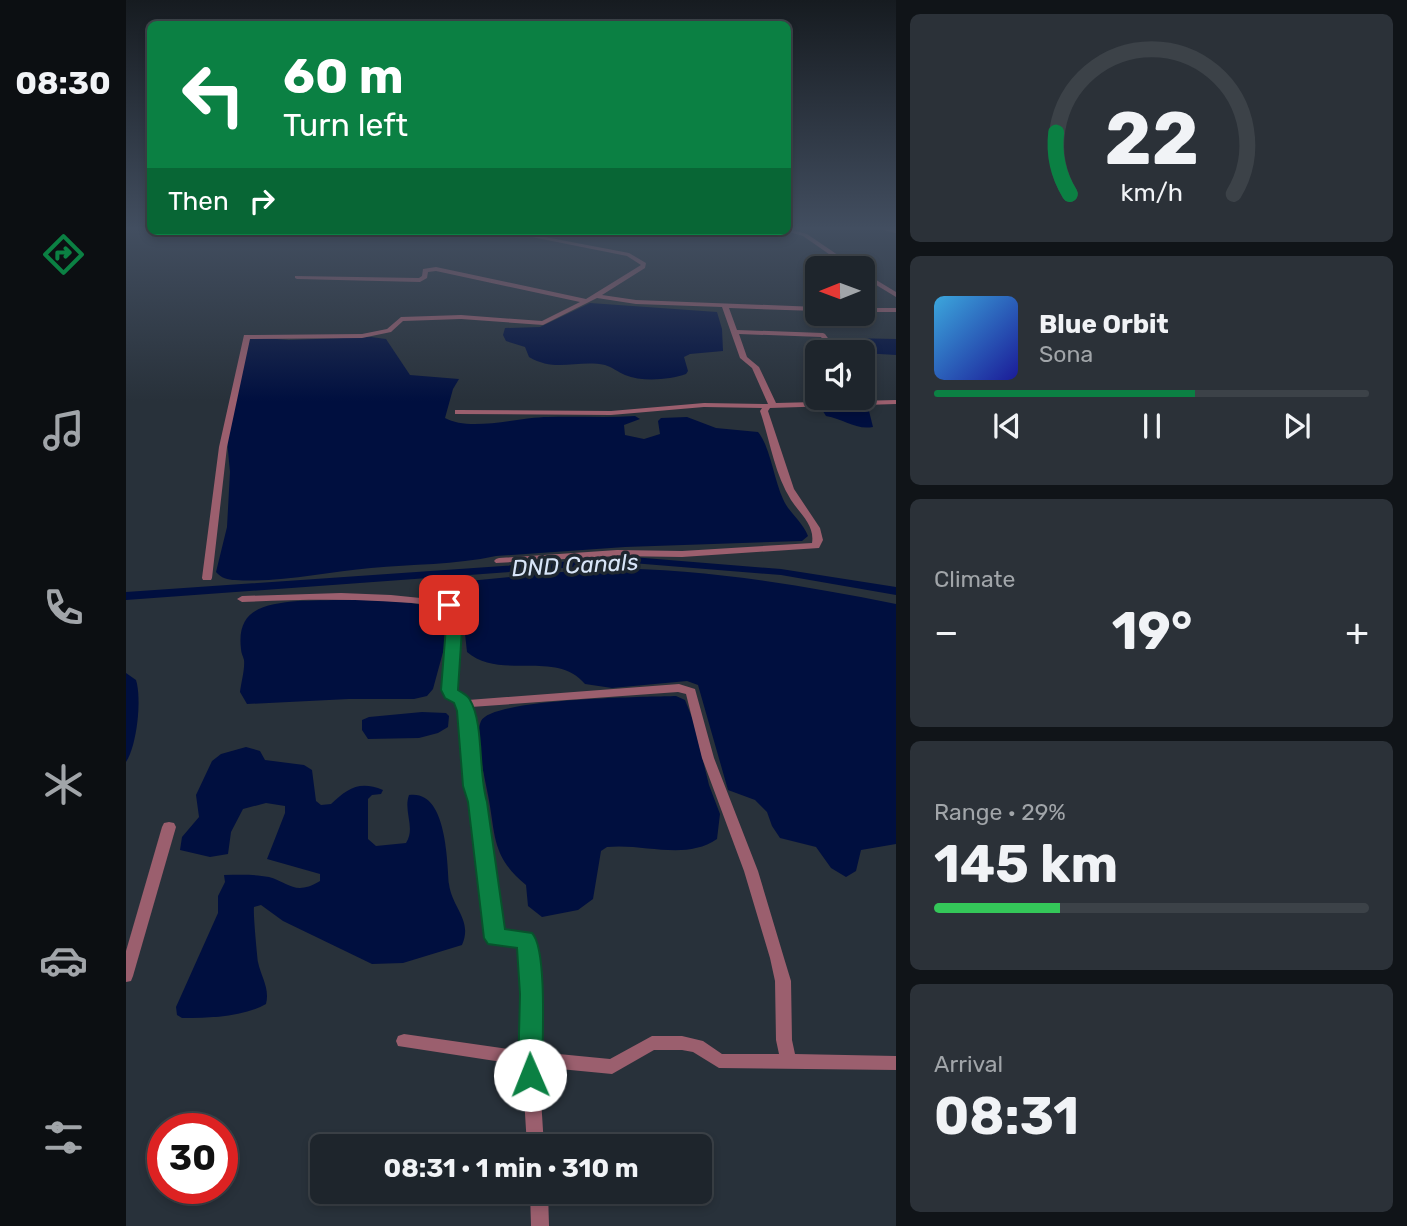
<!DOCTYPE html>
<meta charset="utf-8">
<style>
:root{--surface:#1e252c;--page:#2b3138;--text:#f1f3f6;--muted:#a1a5a9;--line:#3c4248;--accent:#0b8043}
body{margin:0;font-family:Rubik,sans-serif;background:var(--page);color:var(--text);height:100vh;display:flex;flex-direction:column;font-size:26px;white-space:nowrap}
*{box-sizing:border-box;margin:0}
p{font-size:23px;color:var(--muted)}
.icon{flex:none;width:38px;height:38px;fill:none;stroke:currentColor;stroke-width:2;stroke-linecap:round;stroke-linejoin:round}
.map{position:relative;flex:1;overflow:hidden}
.sheet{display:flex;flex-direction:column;gap:14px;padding:14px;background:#101418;width:511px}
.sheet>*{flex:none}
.guide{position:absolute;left:21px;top:21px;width:644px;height:214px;border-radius:10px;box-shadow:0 4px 10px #0003,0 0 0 2px var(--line);background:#0b8043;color:#fff;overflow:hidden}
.needle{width:46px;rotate:269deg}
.fabs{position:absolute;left:679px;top:256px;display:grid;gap:14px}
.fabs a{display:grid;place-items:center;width:70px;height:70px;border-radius:10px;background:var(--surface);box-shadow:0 4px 10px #0003,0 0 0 2px var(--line);font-size:35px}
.speed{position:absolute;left:21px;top:1113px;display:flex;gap:14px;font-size:35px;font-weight:700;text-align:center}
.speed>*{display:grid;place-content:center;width:91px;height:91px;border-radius:50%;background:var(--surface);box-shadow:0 4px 10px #0003,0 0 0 2px var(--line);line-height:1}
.speed .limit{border:10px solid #d22;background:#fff;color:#111}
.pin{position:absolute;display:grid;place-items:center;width:60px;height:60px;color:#fff;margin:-30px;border-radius:14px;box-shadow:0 4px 10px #0006}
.me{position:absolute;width:77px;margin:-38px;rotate:359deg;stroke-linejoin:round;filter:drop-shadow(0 0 5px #0008)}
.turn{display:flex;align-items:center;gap:24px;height:147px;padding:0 21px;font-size:32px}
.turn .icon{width:91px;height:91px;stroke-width:2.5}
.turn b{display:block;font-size:49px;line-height:60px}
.then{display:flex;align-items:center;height:66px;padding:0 21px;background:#0003;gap:14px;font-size:26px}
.big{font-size:52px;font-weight:700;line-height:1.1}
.sheet .tile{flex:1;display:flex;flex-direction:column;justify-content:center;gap:10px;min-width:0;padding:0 24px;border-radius:10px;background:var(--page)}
.sheet .dial{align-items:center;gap:0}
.dial svg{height:182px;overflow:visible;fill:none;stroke:var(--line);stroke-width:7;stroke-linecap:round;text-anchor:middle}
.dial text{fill:var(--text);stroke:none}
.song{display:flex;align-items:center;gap:21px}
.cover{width:84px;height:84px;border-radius:10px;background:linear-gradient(135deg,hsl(200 70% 55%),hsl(240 70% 35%))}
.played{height:7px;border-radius:4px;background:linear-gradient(90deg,var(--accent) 60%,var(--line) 60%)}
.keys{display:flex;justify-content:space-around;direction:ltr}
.heat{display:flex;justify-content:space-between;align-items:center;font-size:38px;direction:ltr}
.charge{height:10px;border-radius:5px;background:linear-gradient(90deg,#34c759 29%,var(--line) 0)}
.trip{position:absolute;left:184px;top:1134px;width:402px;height:70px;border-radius:10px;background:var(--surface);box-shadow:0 4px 10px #0003,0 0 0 2px var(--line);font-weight:700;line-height:70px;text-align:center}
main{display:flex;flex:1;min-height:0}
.tab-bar{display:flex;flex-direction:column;width:126px;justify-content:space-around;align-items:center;background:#0c0f12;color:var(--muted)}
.tab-bar .icon{width:49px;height:49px}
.tab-bar .selected{color:var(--accent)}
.tab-bar b{font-size:32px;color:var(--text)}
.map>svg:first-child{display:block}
.water{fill:#000f3f}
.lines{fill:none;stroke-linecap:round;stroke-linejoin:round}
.canal{fill:#000f3f;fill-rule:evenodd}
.minor{fill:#9b5f6e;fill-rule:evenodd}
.route{fill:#0b8043;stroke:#07532c;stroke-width:2}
.labels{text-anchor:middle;stroke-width:7;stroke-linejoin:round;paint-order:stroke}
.water-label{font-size:23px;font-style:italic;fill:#d8e5f8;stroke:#1e2730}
</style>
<main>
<nav class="tab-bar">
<b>08:30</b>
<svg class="icon selected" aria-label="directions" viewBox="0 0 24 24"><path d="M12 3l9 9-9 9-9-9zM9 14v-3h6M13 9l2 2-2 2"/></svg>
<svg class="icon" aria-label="music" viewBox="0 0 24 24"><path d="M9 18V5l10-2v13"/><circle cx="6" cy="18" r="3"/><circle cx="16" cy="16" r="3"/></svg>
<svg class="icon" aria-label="phone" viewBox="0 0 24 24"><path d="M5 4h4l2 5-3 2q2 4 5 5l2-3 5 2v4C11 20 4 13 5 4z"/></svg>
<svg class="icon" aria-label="climate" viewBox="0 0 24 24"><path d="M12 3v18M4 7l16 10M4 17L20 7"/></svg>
<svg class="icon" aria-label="car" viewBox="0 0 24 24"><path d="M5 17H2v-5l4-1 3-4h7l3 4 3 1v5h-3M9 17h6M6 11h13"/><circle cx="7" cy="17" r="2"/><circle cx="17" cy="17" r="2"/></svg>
<svg class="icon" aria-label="filters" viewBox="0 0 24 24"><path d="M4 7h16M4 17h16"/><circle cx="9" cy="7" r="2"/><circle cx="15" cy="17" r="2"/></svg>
</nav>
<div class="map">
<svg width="770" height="1226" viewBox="0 0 770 1226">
<rect width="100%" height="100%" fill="#28313a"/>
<g class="water">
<path d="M 464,303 L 591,312 L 596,329 L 597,351 L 564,354 L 558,357 L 562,371 L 560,374 C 543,380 516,382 499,375 C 492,372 486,367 479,365 C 452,359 430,373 403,357 L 399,347 L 380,341 L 377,335 L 379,328 L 414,327 Z"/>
<path d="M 124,337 L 163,340 L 245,337 L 260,339 L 284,375 L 333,379 L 327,389 L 319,418 C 344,432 393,417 422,417 C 451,416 480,418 509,416 L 514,419 L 498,425 L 499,435 L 518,439 L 534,434 L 532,421 L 535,418 L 561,417 L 590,428 L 632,432 C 644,446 648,480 657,499 C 663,513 676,521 682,536 L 676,541 L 499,547 L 370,556 C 329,565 286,564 245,568 C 201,572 154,583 109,580 C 102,580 95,578 90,572 L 101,527 L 104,472 L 101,440 Z"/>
<path d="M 723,338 L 770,339 L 770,355 L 720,352 L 713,340 Z"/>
<path d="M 704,405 L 728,405 L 743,411 L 747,427 C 729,430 718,419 700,416 L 695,408 Z"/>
<path d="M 477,568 C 578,569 671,584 770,604 L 770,844 L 735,850 L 730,871 L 720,877 L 705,868 L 690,847 L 654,838 L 646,826 L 641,812 L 629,800 L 602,790 L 572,685 L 561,681 L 486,688 L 459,684 C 430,649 374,681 341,652 L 337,615 L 332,603 L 302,593 L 306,586 L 312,584 Z"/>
<path d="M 172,601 C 206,600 288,597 317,611 L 323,630 L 307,689 L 301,696 L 288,699 L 223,699 L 121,704 L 114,692 C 115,683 119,669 118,660 C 117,656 115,653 115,649 C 110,608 140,604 172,601 Z"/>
<path d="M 0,673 L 10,680 C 16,699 11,745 0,762 Z"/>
<path d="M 550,696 L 559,700 L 567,720 L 583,785 L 594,814 L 591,839 C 559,861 518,843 481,847 L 475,851 L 467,899 L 452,910 L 416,917 L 402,906 L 400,885 C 365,856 370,836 362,795 C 359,778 348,736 355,721 C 366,698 521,697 550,696 Z"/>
<path d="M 296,712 L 320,713 L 323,716 L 322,727 L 312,733 L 293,738 L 242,739 L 236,730 L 236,720 L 243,717 Z"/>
<path d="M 120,747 L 134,751 L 139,760 L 178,765 L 186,770 L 190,801 L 195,805 L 205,804 C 221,789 233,780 257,790 L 255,794 L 246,795 L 242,799 L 242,839 L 250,846 L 280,843 C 290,828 277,811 283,795 C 321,789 321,861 323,884 C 326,908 347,920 336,945 L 277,963 L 246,964 L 157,921 L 135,905 L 128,907 C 127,913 131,954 132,962 C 135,977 144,988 140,1004 C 117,1017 82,1018 56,1018 L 51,1015 L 50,1007 L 92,913 L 92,896 L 99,882 L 98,875 C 112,875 129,874 143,877 C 164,883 169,896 194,881 L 194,874 L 141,859 L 159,813 L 159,806 L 140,803 L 117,809 L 105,832 L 102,854 L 84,857 L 54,850 L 56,837 L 73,817 L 70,795 L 86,761 L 95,754 Z"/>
</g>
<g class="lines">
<path class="canal" d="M 506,557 L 655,569 L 770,587 L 770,595 L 655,575 L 506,563 L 0,600 L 0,592 Z"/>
<g class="minor">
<path d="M 662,229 L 681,234 L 731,268 L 723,268 L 677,236 L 660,231 Z"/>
<path d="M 756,229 L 770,229 L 770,233 L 757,230 Z"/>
<path d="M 376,231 L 388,231 L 503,253 L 520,263 L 519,268 L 476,295 L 510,300 L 691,307 L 691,311 L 603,308 L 611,330 L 697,333 L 699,334 L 712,352 L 705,352 L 695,337 L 613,334 L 621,357 L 633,367 L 650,403 L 770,400 L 770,404 L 644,408 L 642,411 L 668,489 L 694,528 L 697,540 L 693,548 L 556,557 L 491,556 L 370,563 L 368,561 L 370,559 L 373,558 L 491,550 L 556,551 L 686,543 C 689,525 674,514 665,500 C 648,473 644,440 634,411 L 636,408 L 578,407 L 485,415 L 329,414 L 329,410 L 332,410 L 485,411 L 578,403 L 642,404 L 626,368 L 614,358 L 596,307 L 510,304 L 471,298 L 417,325 L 335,319 L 277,321 L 265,332 L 236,338 L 124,339 L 101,447 L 86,578 L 85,580 L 77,580 L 76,578 L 93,447 L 118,335 L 236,334 L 261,329 L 275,317 L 335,315 L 416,321 L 454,302 L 310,271 L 302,272 L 301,278 L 294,282 L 171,279 L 169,278 L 169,276 L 293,278 L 296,276 L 297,269 L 310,267 L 460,299 L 515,265 L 501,256 Z"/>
<path d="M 737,272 L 770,292 L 770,297 L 737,277 Z"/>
<rect x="737" y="308" width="33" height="4"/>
<path d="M 215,593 L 265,595 L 314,600 L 327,603 L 333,610 L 329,690 L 342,700 L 553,684 L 569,689 L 588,758 L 632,871 L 658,958 L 665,981 L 666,1040 L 669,1054 L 770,1056 L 770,1070 L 593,1068 L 567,1052 L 556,1050 L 528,1050 L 486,1074 L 413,1067 L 418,1146 L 401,1146 L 396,1065 L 272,1046 L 270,1041 L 272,1036 L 278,1034 L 396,1051 L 397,994 L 395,945 L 364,942 L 362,938 L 346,802 L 340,786 L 334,711 L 331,702 L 321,697 L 317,690 L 323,611 L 319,607 L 314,606 C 248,598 182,599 116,602 L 111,599 L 116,596 ZM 552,692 L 560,694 L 576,758 L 618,871 L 644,958 L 649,981 L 650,1040 L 653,1054 L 596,1054 L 577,1041 L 556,1036 L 526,1036 L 484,1059 L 412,1052 C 412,1035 415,948 407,938 C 400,930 385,933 375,932 L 358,802 L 352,786 L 345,707 Z"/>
<path d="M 43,822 L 48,823 L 50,827 L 7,976 L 5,981 L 0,982 L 0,951 L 36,827 L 38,823 Z"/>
<path d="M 404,1192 L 422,1192 L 423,1226 L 405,1226 Z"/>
</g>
</g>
<linearGradient id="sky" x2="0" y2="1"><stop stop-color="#161b20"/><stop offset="0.57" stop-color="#424e60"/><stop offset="1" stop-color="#424e60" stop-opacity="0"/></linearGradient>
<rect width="770" height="401" fill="url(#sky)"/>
<path class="route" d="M 323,600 L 329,602 L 337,614 L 332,690 C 336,693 342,695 344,700 C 358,723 352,773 361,802 L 379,929 L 406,933 C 422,949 416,1049 416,1075 L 413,1083 L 404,1087 L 395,1083 L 392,1075 L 394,994 L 391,948 L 362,944 L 358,938 L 342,802 L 337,786 L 331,711 L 328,703 L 319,698 L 315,690 L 321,614 L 315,605 Z"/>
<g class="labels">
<g class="water-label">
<text transform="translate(449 565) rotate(-3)" y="8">DND Canals</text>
</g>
</g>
</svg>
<div class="fabs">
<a><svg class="needle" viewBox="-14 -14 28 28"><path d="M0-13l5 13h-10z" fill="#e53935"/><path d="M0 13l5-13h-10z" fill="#a1a5a9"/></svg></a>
<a><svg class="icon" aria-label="sound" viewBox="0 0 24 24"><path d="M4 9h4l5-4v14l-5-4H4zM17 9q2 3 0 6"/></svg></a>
</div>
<div class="speed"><div class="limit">30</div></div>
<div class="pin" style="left:323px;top:605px;background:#d93025"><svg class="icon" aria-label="arrive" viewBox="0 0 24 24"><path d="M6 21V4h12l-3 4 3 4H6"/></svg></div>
<svg class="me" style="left:404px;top:1075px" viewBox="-20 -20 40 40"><circle r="19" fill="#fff"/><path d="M0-13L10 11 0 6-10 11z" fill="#0b8043"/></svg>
<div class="trip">08:31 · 1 min · 310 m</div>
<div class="guide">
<div class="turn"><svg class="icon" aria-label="left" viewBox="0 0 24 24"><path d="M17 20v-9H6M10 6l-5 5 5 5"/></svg><div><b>60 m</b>Turn left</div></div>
<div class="then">Then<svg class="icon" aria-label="right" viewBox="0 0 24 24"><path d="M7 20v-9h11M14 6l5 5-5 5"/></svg></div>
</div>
</div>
<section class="sheet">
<div class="tile dial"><svg viewBox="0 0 100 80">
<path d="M14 69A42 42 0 1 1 86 69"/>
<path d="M14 69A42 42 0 0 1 8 42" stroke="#0b8043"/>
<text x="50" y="56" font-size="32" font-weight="700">22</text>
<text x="50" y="72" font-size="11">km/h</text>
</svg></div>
<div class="tile">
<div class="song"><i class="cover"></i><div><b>Blue Orbit</b><p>Sona</p></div></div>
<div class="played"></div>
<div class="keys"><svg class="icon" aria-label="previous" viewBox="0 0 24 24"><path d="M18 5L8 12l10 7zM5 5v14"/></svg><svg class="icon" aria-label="pause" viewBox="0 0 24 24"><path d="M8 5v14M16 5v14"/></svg><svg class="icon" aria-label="next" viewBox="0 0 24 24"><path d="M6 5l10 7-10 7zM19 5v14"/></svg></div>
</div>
<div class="tile"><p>Climate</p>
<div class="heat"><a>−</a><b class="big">19°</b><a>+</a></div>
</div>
<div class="tile"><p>Range · 29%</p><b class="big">145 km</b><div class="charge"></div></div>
<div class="tile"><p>Arrival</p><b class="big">08:31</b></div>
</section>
</main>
